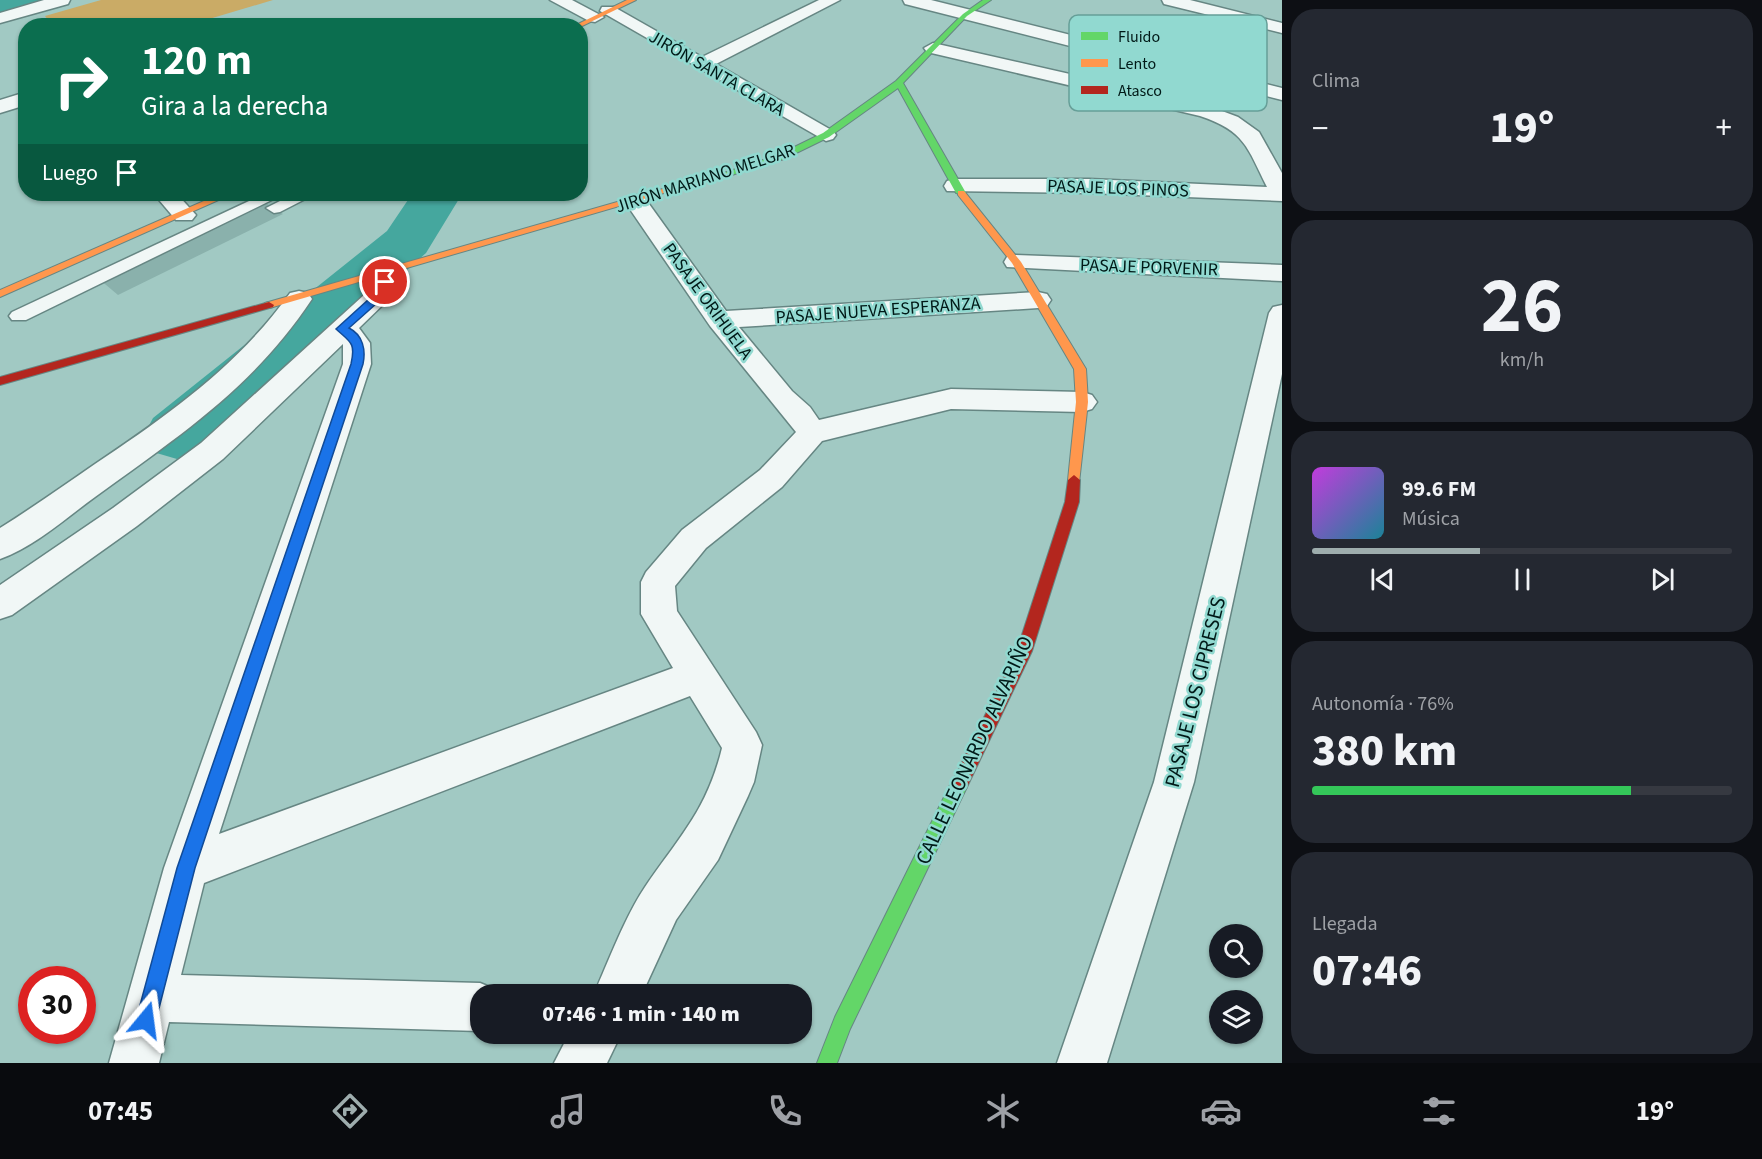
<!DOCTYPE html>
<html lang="es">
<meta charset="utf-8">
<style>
:root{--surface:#171b24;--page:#242831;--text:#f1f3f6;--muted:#9ea1a6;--line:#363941;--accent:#9eadad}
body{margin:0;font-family:"Source Sans 3",sans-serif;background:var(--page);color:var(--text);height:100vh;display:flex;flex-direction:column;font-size:22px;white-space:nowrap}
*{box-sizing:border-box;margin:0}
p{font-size:20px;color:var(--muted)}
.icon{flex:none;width:33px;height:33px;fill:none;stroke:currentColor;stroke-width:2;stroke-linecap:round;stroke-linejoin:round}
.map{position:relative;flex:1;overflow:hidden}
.drawer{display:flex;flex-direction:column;gap:9px;padding:9px;background:#0d0f14;width:480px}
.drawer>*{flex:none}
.top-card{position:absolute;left:18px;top:18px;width:570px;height:183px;border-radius:24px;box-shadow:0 2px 4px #0004;background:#0b6e4f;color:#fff;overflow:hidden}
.fabs{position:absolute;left:1209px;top:924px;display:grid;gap:12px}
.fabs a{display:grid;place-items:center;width:54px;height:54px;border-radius:50%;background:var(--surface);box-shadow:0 2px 4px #0004;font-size:30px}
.speed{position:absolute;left:18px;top:966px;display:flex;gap:12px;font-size:30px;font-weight:700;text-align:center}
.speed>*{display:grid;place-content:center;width:78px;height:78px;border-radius:50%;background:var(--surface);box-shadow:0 2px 4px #0004;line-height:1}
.speed .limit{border:9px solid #d22;background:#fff;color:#111}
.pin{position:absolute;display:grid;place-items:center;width:51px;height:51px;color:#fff;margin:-26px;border:3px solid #fff;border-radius:50%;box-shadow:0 2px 6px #0007}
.me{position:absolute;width:66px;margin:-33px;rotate:16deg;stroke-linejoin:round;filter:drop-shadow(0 0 4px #0008)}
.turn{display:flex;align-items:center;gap:21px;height:126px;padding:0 24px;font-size:27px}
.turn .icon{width:78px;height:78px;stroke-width:2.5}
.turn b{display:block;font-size:42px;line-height:51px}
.then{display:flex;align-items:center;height:57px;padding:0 24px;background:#0003;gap:12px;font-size:22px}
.big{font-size:45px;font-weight:800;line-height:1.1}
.drawer .tile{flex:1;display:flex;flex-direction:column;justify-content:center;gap:9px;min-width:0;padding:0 21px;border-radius:24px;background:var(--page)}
.drawer .dial{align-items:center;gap:0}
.dial b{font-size:78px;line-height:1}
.song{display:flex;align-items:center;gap:18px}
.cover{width:72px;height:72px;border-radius:9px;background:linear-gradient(135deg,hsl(290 70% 55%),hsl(190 70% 35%))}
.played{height:6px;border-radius:3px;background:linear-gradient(90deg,var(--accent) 40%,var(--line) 40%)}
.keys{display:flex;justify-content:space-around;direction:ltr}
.heat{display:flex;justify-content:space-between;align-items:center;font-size:33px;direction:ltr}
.charge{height:9px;border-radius:4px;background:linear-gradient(90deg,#34c759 76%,var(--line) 0)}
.trip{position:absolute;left:470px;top:984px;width:342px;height:60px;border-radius:24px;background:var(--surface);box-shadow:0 2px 4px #0004;font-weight:800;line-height:60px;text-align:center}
.tabs{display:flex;height:96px;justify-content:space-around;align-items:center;background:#090b0e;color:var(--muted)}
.tabs .icon{width:42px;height:42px}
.tabs .on{color:var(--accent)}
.tabs b{font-size:27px;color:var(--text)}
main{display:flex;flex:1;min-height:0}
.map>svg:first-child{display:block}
.green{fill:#caab66}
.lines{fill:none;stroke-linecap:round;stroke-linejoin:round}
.river{fill:#45a79e;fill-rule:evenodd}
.building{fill:#8ab1ac}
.lane-casing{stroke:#668683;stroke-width:3}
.street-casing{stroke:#668683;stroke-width:3}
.fast-casing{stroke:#668683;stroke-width:2}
.slow-casing{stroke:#668683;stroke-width:2}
.jam-casing{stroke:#668683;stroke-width:2}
.lane{fill:#f1f7f6;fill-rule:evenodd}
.street{fill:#f1f7f6;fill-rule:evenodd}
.fast{fill:#63d668;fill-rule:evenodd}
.slow{fill:#ff974d;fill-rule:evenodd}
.jam{fill:#b3261e;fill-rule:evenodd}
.route{fill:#1a73e8;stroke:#114b97;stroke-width:1.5}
.labels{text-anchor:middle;stroke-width:5;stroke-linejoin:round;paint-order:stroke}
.far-street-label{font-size:18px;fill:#001917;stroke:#91d9d0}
.street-label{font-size:21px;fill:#001917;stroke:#91d9d0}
.key{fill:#91d9d0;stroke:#669f98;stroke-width:1.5}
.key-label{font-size:16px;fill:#001917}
</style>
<main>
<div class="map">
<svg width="1282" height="1063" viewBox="0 0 1282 1063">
<rect width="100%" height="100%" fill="#a1c9c3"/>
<path class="green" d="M 101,0 L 273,0 L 189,25 L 52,25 L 45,16 Z"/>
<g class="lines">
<g class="river">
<path d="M 0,0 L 47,0 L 41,8 L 0,19 Z"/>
<path d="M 412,194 L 462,194 L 426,253 L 201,452 L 177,459 L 153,452 L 144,435 L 153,418 L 387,231 Z"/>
</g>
</g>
<path class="building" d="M 262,201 L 283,214 L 118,295 L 99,279 Z"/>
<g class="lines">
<defs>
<g id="lane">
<path d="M 264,194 L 284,194 L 26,320 L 12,320 L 9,316 L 12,312 Z"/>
<path d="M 294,194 L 315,194 L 280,212 L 274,213 L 266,208 Z"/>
</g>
<g id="street">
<path d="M 44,0 L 70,0 L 68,4 L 0,23 L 0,13 Z"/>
<path d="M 550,0 L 572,0 L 604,17 L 595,22 L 589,21 Z"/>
<path d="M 819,0 L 840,0 L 716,64 L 833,131 L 836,135 L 833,139 L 826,141 L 600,11 L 602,7 L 614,7 L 702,57 Z"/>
<path d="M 903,0 L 931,0 L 1282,88 L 1282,100 L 905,4 Z"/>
<path d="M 1162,0 L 1190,0 L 1282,23 L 1282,33 L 1164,4 Z"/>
<path d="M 933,43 L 1206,105 L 1238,117 L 1259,132 L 1282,173 L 1282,201 L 1089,193 L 947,191 L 944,186 L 947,181 L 955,179 L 1089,179 L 1267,187 C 1247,147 1245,131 1200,116 L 927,52 L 924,48 Z"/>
<path d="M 26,92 L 26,105 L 0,113 L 0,100 Z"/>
<path d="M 154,194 L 177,194 L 196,215 L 192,220 L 176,220 Z"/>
<path d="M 636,195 L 644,197 L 726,311 L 1038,292 L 1047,294 L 1051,300 L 1047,306 L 1038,308 L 739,327 L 792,391 L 810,407 L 819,420 L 951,389 L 1082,392 L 1092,395 L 1097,402 L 1092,409 L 1082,412 L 951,409 L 822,441 L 782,487 L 706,548 L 675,586 L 677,611 L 756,732 L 762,745 L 754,782 L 748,796 L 718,860 L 676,920 L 642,994 L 594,994 C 608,962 626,915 645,887 C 679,837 707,810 722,748 L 690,696 L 204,883 L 181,975 L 480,983 L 497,990 L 499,994 L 480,994 L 480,1031 L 169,1022 L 159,1063 L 109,1063 L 164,868 L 343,364 L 343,344 L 223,459 L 137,526 L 12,615 L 0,619 L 0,585 L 113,508 L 201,443 L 364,295 L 369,290 L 377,268 L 386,265 L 395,268 L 399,273 L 390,298 L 359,328 L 370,343 L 371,364 L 219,834 L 673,668 L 641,614 L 641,582 L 646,572 L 682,530 L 760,470 L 796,432 L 710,326 L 625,202 L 628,197 Z"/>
<path d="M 1016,255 L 1282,265 L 1282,281 L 1007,267 L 1004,262 L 1007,257 Z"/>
<path d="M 299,291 L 308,293 L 312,299 C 253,388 180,435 95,497 C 66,518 34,547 0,559 L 0,528 C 32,508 63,486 95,464 C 168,415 238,366 290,293 Z"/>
<path d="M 1282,305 L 1282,374 L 1194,782 L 1107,1063 L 1057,1063 L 1154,782 L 1269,313 L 1273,307 Z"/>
<path d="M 569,1034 L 621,1034 L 607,1063 L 554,1063 Z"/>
</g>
<g id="fast">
<path d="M 983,0 L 991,0 L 967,16 L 903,83 L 966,193 L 964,195 L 956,193 L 898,88 L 829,137 L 784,159 L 725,177 L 721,174 L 778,155 L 823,133 L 896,81 L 963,14 Z"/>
<path d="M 960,775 L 966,777 L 968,783 L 966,789 L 850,1029 L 837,1063 L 817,1063 L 835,1017 L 954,777 Z"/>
</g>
<g id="slow">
<path d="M 627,0 L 636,0 L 580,27 L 574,26 Z"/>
<path d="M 722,172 L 729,174 L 273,307 L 269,308 L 264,305 L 265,303 Z"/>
<path d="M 958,191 L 964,191 L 1021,262 L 1086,369 L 1088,402 L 1079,483 L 1074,485 L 1068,480 L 1076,402 L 1074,369 L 1012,263 L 958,195 Z"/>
<path d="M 220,194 L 232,194 L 0,297 L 0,290 Z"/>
</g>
<g id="jam">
<path d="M 269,302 L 274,305 L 273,307 L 0,385 L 0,377 Z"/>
<path d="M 1074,475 L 1080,480 L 1079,502 L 1032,651 L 966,789 L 960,791 L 954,789 L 952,783 L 1017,650 L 1065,502 L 1068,480 Z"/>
</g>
</defs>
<use href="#lane" class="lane-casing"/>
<use href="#street" class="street-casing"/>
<use href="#fast" class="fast-casing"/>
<use href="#slow" class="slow-casing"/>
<use href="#jam" class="jam-casing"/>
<use href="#lane" class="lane"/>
<use href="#street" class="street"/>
<use href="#fast" class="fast"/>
<use href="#slow" class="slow"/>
<use href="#jam" class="jam"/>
</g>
<path class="route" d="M 381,280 L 390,282 L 377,303 L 349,328 C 363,335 366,350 363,364 L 195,868 L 156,1020 L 153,1027 L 146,1030 L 139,1027 L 136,1020 L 177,868 L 351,364 C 356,342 350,342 336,329 L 369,299 Z"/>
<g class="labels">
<g class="far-street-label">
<text transform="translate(717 73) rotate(30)" y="6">JIRÓN SANTA CLARA</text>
<text transform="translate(705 178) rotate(-18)" y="6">JIRÓN MARIANO MELGAR</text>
<text transform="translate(1118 188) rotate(2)" y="6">PASAJE LOS PINOS</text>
<text transform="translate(1149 267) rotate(2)" y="6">PASAJE PORVENIR</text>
<text transform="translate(708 301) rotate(54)" y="6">PASAJE ORIHUELA</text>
<text transform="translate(878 310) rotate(-4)" y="6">PASAJE NUEVA ESPERANZA</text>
</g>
<g class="street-label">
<text transform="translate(1195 692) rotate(-76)" y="7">PASAJE LOS CIPRESES</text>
<text transform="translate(974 750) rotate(-65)" y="7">CALLE LEONARDO ALVARIÑO</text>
</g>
</g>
<rect x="1069" y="15" width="198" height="96" rx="9" class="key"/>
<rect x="1081" y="32" width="27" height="8" fill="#63d668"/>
<rect x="1081" y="59" width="27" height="8" fill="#ff974d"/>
<rect x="1081" y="86" width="27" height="8" fill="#b3261e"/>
<g class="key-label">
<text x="1118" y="42">Fluido</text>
<text x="1118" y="69">Lento</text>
<text x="1118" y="96">Atasco</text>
</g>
</svg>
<div class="fabs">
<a><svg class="icon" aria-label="search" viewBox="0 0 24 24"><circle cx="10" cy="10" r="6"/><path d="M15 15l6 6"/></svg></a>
<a><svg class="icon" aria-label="layers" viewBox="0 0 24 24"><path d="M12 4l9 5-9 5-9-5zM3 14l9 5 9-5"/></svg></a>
</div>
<div class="speed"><div class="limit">30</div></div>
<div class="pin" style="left:385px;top:282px;background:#d93025"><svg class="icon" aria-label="arrive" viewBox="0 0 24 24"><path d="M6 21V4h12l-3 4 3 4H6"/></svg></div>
<svg class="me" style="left:146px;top:1020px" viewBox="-20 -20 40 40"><path d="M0-17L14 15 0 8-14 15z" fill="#1a73e8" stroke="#fff" stroke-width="4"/></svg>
<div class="trip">07:46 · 1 min · 140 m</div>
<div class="top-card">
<div class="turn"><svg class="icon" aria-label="right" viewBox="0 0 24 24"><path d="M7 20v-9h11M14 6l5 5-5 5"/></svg><div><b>120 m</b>Gira a la derecha</div></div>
<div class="then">Luego<svg class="icon" aria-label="arrive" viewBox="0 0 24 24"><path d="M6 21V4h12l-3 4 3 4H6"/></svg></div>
</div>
</div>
<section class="drawer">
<div class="tile"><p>Clima</p>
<div class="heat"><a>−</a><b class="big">19°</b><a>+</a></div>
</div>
<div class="tile dial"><b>26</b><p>km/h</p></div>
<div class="tile">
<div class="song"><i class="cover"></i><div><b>99.6 FM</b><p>Música</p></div></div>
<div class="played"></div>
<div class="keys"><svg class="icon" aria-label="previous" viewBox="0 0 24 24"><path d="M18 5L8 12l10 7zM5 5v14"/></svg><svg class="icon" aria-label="pause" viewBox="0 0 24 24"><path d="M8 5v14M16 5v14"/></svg><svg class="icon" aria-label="next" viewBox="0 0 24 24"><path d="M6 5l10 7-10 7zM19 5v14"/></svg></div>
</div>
<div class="tile"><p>Autonomía · 76%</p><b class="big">380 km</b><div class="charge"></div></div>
<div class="tile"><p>Llegada</p><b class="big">07:46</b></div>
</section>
</main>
<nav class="tabs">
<b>07:45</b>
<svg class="icon on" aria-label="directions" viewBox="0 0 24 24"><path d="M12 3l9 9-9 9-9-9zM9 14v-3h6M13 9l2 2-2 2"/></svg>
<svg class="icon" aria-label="music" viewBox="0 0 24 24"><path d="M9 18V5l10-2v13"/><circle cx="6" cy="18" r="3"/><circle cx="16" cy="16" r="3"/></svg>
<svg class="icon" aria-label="phone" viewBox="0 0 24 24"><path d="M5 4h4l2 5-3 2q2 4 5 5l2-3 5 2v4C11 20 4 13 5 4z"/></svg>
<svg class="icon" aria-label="climate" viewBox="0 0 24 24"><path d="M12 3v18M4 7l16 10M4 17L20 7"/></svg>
<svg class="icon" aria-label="car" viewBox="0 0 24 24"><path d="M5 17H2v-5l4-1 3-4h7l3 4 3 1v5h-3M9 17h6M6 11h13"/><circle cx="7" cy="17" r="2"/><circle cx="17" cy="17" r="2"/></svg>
<svg class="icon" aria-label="filters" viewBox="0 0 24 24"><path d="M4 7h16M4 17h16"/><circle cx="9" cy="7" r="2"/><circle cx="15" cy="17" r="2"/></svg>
<b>19°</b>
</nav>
